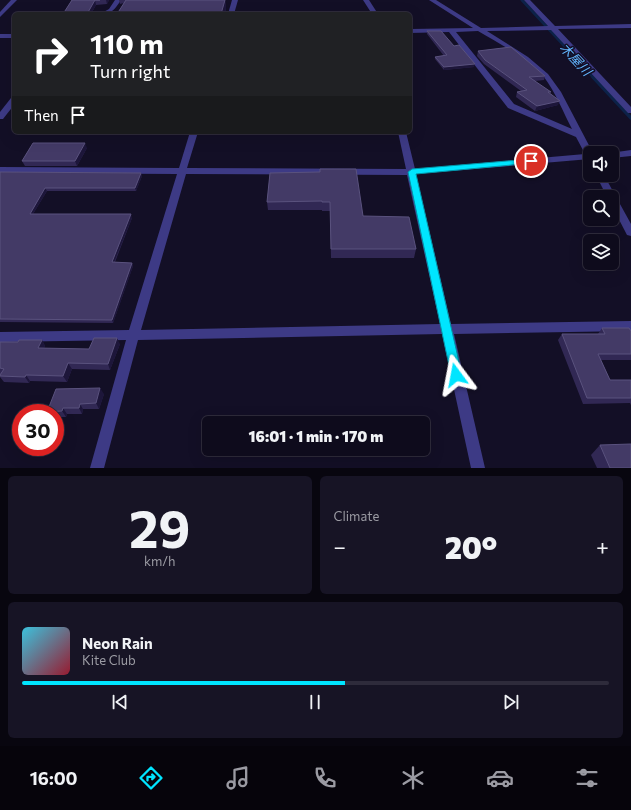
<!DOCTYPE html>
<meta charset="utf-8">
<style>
:root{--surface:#0e0b1c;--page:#171425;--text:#f1f3f6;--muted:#9b9ba3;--line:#2e2b3b;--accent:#00e5ff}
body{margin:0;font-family:Commissioner,"Noto Sans JP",sans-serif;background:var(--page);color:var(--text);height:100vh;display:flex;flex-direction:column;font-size:15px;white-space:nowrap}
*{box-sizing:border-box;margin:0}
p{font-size:13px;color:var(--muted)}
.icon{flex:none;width:22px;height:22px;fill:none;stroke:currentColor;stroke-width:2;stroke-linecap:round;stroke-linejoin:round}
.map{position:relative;height:468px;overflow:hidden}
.side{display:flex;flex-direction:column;gap:8px;padding:8px;background:#08060f;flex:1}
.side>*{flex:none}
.guide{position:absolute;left:12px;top:12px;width:400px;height:122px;border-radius:6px;box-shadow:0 4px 16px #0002,0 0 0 1px var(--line);background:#202124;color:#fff;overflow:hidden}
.tools{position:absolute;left:583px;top:146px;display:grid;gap:8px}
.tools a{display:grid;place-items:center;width:36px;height:36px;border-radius:6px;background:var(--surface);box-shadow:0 4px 16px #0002,0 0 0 1px var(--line);font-size:20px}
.speed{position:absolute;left:12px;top:404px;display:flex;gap:8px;font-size:20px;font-weight:700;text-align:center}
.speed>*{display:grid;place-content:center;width:52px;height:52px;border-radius:50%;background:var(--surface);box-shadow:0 4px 16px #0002,0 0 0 1px var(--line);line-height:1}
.speed .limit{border:6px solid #d22;background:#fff;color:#111}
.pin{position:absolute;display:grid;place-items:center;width:34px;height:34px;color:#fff;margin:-17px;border:2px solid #fff;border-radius:50%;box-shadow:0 1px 4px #0007}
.me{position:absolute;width:44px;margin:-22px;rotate:347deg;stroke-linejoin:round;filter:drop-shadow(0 0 3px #0008)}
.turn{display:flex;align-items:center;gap:14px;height:84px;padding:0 12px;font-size:18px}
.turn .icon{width:52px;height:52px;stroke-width:2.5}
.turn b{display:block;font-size:28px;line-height:34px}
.then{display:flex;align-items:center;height:38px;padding:0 12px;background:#0003;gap:8px;font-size:15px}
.big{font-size:30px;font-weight:800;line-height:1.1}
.side .widget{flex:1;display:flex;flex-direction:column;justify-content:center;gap:6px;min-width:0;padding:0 14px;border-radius:6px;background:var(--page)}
.side .dial{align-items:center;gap:0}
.dial b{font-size:52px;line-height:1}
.song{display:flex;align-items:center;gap:12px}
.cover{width:48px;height:48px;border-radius:6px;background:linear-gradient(135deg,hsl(190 70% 55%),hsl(350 70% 35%))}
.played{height:4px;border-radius:2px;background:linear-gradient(90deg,var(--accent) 55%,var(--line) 55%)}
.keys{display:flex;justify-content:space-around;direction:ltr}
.heat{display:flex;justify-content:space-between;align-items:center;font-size:22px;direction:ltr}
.side .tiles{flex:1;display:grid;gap:8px;grid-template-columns:1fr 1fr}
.widget:last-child{grid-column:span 2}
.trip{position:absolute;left:202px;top:416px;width:228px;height:40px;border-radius:6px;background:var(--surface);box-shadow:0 4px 16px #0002,0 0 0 1px var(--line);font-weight:800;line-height:40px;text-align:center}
.tabs{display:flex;height:64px;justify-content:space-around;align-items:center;background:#06040b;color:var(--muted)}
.tabs .icon{width:28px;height:28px}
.tabs .current{color:var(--accent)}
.tabs b{font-size:18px;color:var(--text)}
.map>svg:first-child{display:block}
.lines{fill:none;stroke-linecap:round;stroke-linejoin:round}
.stream-far1{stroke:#0c2248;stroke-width:3}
.stream{stroke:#0c2248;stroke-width:3.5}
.minor{fill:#3d3a85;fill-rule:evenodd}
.wall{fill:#312854}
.shaded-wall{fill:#1d163a}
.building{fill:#433a66;stroke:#5a527e}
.route{fill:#00e5ff;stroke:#0095a6}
.labels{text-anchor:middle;stroke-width:3;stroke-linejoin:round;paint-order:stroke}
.far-water-label{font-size:13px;font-style:italic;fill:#62b6ff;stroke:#130f26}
</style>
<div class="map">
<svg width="631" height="468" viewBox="0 0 631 468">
<rect width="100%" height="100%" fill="#130f26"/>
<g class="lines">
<path class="stream-far1" d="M 522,0 L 594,78"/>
<path class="stream" d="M 593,77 L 631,118"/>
<g class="minor">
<path d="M 11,0 L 17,0 L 0,17 L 0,12 Z"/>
<path d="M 115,0 L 121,0 C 115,9 112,14 100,14 L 109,9 Z"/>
<path d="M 232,0 L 238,0 L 234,14 L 228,14 Z"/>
<path d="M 363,0 L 369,0 L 378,14 L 372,14 Z"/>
<path d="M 429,0 L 436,0 L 481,28 L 548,26 L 524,0 L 530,0 L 555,26 L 631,24 L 631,28 L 558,29 L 631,107 L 631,113 L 628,113 L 551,30 L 487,31 L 528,57 L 548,74 L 561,92 L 593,153 L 590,153 L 590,159 L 416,174 L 451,324 L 631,321 L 631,331 L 454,334 L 485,468 L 471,468 L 442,334 L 138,340 L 104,468 L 90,468 L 126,340 L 0,342 L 0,332 L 129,330 L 177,174 L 0,173 L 0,167 L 179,168 L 190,132 L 198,132 L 187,168 L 406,169 L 398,132 L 406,132 L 415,169 L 585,154 L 576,137 L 508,108 L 449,32 L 410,33 L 410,29 L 473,28 ZM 478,31 C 498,43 531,60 544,77 C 556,93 563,112 572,129 L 514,104 L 456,32 ZM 186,174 L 407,175 L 440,324 L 141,330 Z"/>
<rect x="0" y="34" width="14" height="4"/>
<path d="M 11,98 L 14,98 L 14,105 L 3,119 L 0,119 L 0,112 Z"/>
<path d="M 631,150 L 631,156 L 612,158 L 612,153 L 610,153 Z"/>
<path d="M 596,175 L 604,175 L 631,224 L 631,236 L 627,235 L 612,206 L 612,197 L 607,197 Z"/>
</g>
</g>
<g class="wall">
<path d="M 72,0 L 109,0 L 107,4 L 96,5 L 91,14 L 63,14 Z"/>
<path d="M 119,0 L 225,0 L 226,8 L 225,14 L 117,14 L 124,3 L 120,4 Z"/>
<path d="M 427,31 L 454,46 L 474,67 L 444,70 L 435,59 L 435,57 L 444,56 L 427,34 Z"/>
<path d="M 478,51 L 545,76 L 544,80 L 535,81 L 550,94 L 558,105 L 535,111 L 516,97 L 517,92 L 521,91 L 484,64 L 477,56 Z"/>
<path d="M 87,148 L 77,166 L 25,166 L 22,161 Z"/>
<path d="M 0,172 L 141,173 L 142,176 L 136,191 L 47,191 L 33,214 L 132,218 L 115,262 L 132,263 L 133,266 L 113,323 L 0,322 Z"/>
<path d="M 270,173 L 363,216 L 416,249 L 414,258 L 331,258 L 330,211 L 322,211 L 322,210 L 268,210 L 267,202 Z"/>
<path d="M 602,328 L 631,331 L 631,360 L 601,360 L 610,380 L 631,380 L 631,405 L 630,403 L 583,404 L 558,340 L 562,334 L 598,334 Z"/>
<path d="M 42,340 L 45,346 L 44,348 L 89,349 L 120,344 L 110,370 L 72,369 L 67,382 L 30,381 L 29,383 L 4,382 L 0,377 L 1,374 L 0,374 L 0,342 L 18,342 Z"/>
<path d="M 104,394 L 99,409 L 83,409 L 82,414 L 67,414 L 66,417 L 55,417 L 55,413 L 48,413 L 47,412 Z"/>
<path d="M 600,445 L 631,468 L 597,468 L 591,455 Z"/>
</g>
<g class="shaded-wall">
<path d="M 95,0 L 96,5 L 91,14 L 87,14 Z"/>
<path d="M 106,0 L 109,0 L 107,4 Z"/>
<path d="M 225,0 L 226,8 L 225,14 L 221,14 Z"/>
<path d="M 475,64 L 474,67 L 444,70 L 444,67 Z"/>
<path d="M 560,101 L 558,105 L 535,111 L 537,106 Z"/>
<path d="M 85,143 L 87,148 L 77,166 L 75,161 Z"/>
<path d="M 141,173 L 142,176 L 136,191 L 135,188 Z"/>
<path d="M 45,188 L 47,191 L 31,217 L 30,214 Z"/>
<path d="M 131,214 L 132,218 L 113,265 L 112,262 Z"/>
<path d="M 132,263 L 133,266 L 113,323 L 112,320 Z"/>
<path d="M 117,338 L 120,344 L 110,370 L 108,364 Z"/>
<path d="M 42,340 L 45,346 L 42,354 L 38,348 Z"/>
<path d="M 68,363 L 72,369 L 67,382 L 63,376 Z"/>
<path d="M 26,375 L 30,381 L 29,383 L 25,377 Z"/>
<path d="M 100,388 L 104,394 L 99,409 L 96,403 Z"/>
<path d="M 80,404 L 83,409 L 82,414 L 79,408 Z"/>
<path d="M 63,408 L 67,414 L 66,417 L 62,411 Z"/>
</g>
<g class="building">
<path d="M 72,0 L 100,0 L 95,0 L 87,14 L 63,14 Z"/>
<path d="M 126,0 L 225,0 L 221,14 L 117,14 Z"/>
<path d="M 427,31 L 441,31 L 454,46 L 459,45 L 475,64 L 444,67 L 435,57 L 447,55 Z"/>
<path d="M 511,47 L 545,76 L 529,77 L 551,92 L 548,92 L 560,101 L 537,106 L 517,92 L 527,90 L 485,60 L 478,51 Z"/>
<path d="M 33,143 L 85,143 L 75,161 L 22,161 Z"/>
<path d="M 320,169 L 356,169 L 363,216 L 409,217 L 416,249 L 331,249 L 330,202 L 322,202 L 322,201 L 267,202 L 270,173 L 320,172 Z"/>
<path d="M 0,172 L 141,173 L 135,188 L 45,188 L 30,214 L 131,214 L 112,262 L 132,263 L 112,320 L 0,319 Z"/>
<path d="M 602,328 L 629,328 L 631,331 L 631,354 L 598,354 L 610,380 L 631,380 L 631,398 L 587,398 L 562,334 L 605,334 Z"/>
<path d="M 94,338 L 117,338 L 108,364 L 68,363 L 63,376 L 26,375 L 25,377 L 0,376 L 0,375 L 4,369 L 0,368 L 0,342 L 18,342 L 19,340 L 42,340 L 38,348 L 89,349 Z"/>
<path d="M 100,388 L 96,403 L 80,404 L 79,408 L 63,408 L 62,411 L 47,412 L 56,389 Z"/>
<path d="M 631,444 L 631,468 L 610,468 L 600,445 Z"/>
</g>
<path class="route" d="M 531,159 L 533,160 L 533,163 L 416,174 L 462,375 L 461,378 L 456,380 L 452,378 L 451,375 L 408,172 L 412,169 Z"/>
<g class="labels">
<g class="far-water-label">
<text transform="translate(576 59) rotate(47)" y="5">木屋川</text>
</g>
</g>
</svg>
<div class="tools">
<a><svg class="icon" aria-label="sound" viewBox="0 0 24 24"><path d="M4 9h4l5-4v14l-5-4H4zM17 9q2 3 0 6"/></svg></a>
<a><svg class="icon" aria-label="search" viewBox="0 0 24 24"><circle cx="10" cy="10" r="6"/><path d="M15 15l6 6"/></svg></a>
<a><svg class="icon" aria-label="layers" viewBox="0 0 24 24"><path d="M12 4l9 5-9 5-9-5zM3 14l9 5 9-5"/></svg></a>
</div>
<div class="speed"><div class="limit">30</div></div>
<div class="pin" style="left:531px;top:161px;background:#d93025"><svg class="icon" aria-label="arrive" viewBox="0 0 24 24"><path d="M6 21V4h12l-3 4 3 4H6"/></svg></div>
<svg class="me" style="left:456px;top:375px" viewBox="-20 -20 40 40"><path d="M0-17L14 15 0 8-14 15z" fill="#00e5ff" stroke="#fff" stroke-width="4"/></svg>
<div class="trip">16:01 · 1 min · 170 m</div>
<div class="guide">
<div class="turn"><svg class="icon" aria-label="right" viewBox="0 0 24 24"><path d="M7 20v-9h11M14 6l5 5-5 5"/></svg><div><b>110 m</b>Turn right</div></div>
<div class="then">Then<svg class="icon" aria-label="arrive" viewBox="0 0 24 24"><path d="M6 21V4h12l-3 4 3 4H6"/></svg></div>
</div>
</div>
<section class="side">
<div class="tiles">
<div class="widget dial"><b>29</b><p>km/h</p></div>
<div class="widget"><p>Climate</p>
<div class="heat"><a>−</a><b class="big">20°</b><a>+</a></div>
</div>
<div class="widget">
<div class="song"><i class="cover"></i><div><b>Neon Rain</b><p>Kite Club</p></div></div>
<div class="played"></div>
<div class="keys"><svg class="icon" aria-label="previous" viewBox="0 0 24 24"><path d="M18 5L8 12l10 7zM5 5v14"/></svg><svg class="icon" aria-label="pause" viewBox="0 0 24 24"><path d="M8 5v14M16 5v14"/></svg><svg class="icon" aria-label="next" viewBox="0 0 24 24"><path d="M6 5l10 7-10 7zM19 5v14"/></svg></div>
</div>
</div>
</section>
<nav class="tabs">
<b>16:00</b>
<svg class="icon current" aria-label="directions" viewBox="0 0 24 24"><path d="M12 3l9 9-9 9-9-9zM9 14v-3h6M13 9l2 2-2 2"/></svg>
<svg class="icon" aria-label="music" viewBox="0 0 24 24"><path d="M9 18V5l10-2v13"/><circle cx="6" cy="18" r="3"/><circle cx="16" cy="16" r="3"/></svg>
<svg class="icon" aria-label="phone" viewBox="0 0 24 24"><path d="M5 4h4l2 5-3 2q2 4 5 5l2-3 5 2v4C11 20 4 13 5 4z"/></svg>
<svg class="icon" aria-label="climate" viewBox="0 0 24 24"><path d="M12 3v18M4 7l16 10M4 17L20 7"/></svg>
<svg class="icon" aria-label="car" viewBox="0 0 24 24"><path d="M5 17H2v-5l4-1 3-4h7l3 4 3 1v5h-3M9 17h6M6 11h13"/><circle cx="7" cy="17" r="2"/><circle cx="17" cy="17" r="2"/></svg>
<svg class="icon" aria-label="filters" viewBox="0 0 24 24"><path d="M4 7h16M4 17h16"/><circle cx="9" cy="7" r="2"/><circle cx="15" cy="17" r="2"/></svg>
</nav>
